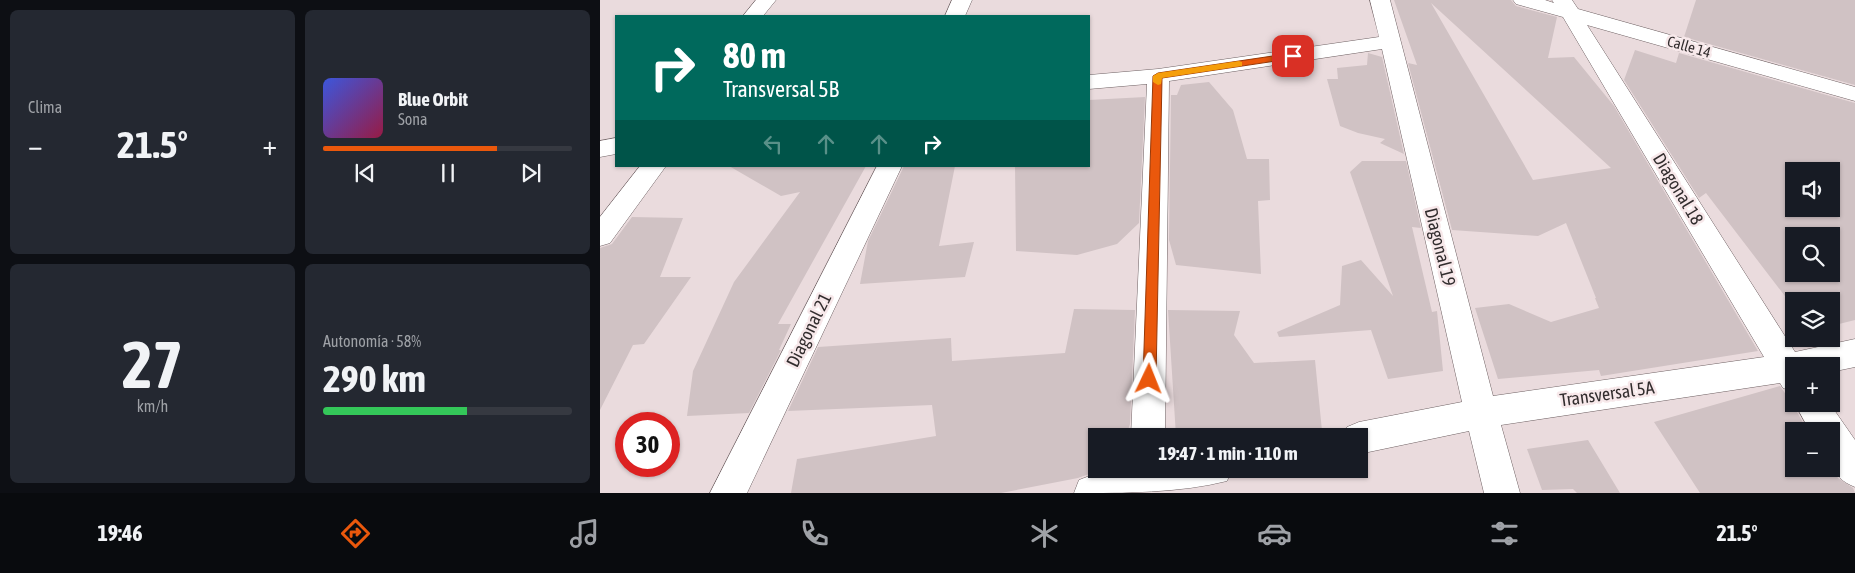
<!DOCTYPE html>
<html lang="es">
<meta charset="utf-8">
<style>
:root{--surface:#171b24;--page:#242831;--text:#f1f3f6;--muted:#9ea1a6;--line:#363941;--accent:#ea580c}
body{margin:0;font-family:"Asap Condensed",sans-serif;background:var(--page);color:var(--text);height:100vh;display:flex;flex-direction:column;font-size:19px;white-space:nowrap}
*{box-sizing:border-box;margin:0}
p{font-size:16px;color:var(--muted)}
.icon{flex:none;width:28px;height:28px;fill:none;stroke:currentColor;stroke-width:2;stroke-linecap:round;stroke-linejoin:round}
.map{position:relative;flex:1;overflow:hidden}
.drawer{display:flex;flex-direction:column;gap:10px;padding:10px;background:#0d0f14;width:600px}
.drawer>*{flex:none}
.guide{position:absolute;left:15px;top:15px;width:475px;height:152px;border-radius:0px;box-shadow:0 1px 4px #0004;background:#00695c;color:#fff;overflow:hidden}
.tools{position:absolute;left:1185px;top:162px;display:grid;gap:10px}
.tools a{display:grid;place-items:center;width:55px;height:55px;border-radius:0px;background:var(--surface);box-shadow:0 1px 4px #0004;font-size:25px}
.speed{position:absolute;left:15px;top:412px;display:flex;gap:10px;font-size:25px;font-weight:700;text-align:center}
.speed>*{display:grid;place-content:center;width:65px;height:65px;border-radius:50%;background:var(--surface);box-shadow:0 1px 4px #0004;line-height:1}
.speed .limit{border:8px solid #d22;background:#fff;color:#111}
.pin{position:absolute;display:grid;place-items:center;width:42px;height:42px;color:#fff;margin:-21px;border-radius:10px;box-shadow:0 2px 8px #0006}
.me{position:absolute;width:55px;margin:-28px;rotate:2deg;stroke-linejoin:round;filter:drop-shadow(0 0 4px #0008)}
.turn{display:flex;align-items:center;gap:18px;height:105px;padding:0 25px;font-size:22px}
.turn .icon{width:65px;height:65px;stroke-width:2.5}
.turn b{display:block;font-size:35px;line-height:42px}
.lanes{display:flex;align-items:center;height:48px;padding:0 25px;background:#0003;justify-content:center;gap:25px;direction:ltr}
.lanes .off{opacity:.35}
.big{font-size:38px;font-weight:700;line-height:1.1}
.drawer .widget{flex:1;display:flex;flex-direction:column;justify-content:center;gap:8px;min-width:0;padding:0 18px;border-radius:8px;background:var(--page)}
.drawer .dial{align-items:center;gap:0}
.dial b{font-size:65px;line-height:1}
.song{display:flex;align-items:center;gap:15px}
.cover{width:60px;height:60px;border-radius:8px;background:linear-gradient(135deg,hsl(230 70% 55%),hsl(340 70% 35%))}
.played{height:5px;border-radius:2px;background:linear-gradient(90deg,var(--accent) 70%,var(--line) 70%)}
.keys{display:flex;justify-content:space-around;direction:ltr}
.heat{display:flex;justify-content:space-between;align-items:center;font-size:28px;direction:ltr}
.charge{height:8px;border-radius:4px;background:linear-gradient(90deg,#34c759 58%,var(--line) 0)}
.drawer .tiles{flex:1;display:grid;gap:10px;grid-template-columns:repeat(2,1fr)}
.trip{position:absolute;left:488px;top:428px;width:280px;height:50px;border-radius:0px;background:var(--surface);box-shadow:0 1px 4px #0004;font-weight:700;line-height:50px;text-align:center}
.menu{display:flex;height:80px;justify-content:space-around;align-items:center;background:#090b0e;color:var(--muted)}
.menu .icon{width:35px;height:35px}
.menu .active{color:var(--accent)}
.menu b{font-size:22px;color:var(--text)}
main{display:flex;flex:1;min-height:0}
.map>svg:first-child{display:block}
.building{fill:#d0c2c4;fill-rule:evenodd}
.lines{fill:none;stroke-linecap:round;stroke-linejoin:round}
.minor-casing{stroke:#6f6264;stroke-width:1}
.minor{fill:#fff;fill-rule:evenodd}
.route{fill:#ea580c;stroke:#983908}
.slow{fill:#f59e0b}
.labels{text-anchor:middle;stroke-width:5;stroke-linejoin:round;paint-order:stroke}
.far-street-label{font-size:15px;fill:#322d2e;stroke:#f7e8ea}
.street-label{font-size:18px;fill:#322d2e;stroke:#f7e8ea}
</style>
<main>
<section class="drawer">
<div class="tiles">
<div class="widget"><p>Clima</p>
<div class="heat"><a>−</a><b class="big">21.5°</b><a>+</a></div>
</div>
<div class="widget">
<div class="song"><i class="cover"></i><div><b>Blue Orbit</b><p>Sona</p></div></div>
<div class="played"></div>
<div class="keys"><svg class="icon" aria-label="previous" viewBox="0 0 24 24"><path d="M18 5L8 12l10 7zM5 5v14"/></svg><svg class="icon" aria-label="pause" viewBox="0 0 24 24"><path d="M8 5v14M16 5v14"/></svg><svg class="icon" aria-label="next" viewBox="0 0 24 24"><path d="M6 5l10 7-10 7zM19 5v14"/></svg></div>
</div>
<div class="widget dial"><b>27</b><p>km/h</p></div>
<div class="widget"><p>Autonomía · 58%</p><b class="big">290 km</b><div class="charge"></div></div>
</div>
</section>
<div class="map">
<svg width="1255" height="493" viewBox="0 0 1255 493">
<rect width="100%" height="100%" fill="#eadbdd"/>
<g class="building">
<path d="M 794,0 L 911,0 L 916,6 L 957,17 L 948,58 L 974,57 L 1014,106 L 1158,351 L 1001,376 L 999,370 L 898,379 L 875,308 L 909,304 L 951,322 L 999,308 L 995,298 L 996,298 L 966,223 L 938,236 L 852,230 L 808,63 L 817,65 ZM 831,3 L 1011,168 L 933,180 Z"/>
<path d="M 1096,0 L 1255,0 L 1255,85 L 1084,37 Z"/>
<path d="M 1035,50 L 1076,63 L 1079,53 L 1255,103 L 1255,320 L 1231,326 L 1231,301 L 1194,301 L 1194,308 L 1106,193 L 1099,198 L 1024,80 ZM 1194,171 L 1231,171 L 1231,209 L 1194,209 ZM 1194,236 L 1231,236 L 1231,274 L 1194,274 Z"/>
<path d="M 768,53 L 782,57 L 804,154 L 780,143 L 785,139 L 758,133 L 740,126 L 727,79 L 738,79 L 737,68 L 767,65 Z"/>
<path d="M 609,82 L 633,110 L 647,159 L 669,159 L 670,200 L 658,201 L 661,274 L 576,265 L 569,240 L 571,95 L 577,95 L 581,85 Z"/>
<path d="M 545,97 L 539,223 L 517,244 L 477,255 L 416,251 L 415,166 L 489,166 L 489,100 Z"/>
<path d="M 762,161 L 806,161 L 821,228 L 812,227 L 832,312 L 837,311 L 843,371 L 788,379 L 771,330 L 679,337 L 677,332 L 740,305 L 742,266 L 761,260 L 793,296 L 750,172 Z"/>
<path d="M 129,166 L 266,166 L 178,324 L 191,324 L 179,350 L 181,350 L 149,413 L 87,416 L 93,371 L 134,282 L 200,192 L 181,196 Z"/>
<path d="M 304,166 L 355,166 L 339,246 L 374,242 L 365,277 L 260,284 L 268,241 Z"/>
<path d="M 32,217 L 83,218 L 60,277 L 91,277 L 44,344 L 33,345 L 0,410 L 0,248 L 12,244 Z"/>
<path d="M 474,309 L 535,310 L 530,424 L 526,436 L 496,436 L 496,469 L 517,469 L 492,473 L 478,478 L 401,493 L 191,493 L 197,459 L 336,436 L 332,405 L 188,411 L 218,347 L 351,338 L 352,361 L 465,353 Z"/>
<path d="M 568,310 L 640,311 L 634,335 L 654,363 L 715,360 L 722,431 L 692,436 L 576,436 Z"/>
<path d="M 1180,386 L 1189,399 L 1194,398 L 1193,405 L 1208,431 L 1194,431 L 1194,469 L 1231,469 L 1231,467 L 1238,478 L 1253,488 L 1255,493 L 1100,493 L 1054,422 Z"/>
<path d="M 988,440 L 1020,493 L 977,493 L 973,489 L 942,490 L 927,449 Z"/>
</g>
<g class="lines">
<defs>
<g id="minor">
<path d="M 156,0 L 176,0 L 163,16 L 143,16 Z"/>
<path d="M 352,0 L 372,0 L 365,16 L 345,16 Z"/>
<path d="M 770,0 L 790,0 L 893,396 L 1164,357 L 963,17 L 916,4 L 913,0 L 945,0 L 954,3 L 952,0 L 972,0 L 978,9 L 1255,87 L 1255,101 L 987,25 L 1195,352 L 1255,339 L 1255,367 L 1231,372 L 1231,366 L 1194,366 L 1194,392 L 1183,388 L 1180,383 L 901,425 L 920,493 L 884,493 L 869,431 L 759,454 L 759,436 L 743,436 L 747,427 L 759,422 L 862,402 L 782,49 L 569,81 L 565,436 L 531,436 L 547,84 L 489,89 L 489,75 L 558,69 L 779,37 Z"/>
<path d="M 16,138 L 16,154 L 0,157 L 0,141 Z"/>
<path d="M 40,166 L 66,166 L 10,243 L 0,246 L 0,217 Z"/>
<path d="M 277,166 L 302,166 L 147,493 L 110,493 Z"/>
<path d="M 1195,404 L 1230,404 L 1255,440 L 1255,487 C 1227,476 1231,457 1231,431 L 1210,431 Z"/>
<path d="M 526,469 L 632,469 L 627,481 C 580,493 524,493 474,493 L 479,480 L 492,475 Z"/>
</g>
</defs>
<use href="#minor" class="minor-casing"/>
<use href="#minor" class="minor"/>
</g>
<path class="route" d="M 693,53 L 697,56 L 696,58 L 562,78 L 556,379 L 554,383 L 549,385 L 545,383 L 543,379 L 553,76 L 558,73 Z"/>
<path class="slow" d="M 639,61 L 642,62 L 642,66 L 562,78 L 561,84 L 558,85 L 553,82 L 553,76 L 558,73 Z"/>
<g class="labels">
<g class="far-street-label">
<text transform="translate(1089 47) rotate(16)" y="5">Calle 14</text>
</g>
<g class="street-label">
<text transform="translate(1078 189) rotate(59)" y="6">Diagonal 18</text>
<text transform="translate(840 247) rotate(76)" y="6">Diagonal 19</text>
<text transform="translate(209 330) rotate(-64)" y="6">Diagonal 21</text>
<text transform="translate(1007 394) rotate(-8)" y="6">Transversal 5A</text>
</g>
</g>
</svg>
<div class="tools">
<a><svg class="icon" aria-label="sound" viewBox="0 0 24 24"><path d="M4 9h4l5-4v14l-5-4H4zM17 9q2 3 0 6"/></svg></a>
<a><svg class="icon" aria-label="search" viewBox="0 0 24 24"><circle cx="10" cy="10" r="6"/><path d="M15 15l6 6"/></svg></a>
<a><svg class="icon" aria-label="layers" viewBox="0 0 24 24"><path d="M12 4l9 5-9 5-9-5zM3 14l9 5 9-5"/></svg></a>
<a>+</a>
<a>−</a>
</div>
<div class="speed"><div class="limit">30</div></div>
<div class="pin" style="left:693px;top:56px;background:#d93025"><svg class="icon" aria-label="arrive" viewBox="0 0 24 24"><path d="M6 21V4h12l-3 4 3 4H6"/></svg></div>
<svg class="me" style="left:549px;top:379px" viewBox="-20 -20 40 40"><path d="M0-17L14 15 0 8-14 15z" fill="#ea580c" stroke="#fff" stroke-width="4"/></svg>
<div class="trip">19:47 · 1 min · 110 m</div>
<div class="guide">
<div class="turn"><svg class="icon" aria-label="right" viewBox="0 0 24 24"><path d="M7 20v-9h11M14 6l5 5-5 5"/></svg><div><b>80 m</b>Transversal 5B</div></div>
<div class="lanes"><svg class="icon off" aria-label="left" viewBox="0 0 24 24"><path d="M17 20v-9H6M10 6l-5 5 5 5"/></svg><svg class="icon off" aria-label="ahead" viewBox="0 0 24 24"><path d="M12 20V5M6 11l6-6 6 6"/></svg><svg class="icon off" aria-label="ahead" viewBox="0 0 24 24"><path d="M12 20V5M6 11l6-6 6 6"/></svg><svg class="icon" aria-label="right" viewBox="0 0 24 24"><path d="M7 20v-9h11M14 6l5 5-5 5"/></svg></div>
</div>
</div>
</main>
<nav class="menu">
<b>19:46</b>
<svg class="icon active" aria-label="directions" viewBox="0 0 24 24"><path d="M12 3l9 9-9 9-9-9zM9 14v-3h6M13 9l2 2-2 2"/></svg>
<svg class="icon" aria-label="music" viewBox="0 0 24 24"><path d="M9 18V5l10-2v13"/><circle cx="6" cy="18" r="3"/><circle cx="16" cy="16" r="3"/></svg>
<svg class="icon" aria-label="phone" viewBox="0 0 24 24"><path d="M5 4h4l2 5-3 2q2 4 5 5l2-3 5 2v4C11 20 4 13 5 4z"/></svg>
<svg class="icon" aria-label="climate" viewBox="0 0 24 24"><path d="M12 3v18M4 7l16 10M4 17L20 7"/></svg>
<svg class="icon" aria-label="car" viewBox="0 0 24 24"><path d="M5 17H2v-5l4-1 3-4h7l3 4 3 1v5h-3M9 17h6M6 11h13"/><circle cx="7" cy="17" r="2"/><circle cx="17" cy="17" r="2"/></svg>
<svg class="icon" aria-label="filters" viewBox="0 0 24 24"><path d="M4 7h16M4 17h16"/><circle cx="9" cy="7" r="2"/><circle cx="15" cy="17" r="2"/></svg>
<b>21.5°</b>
</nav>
